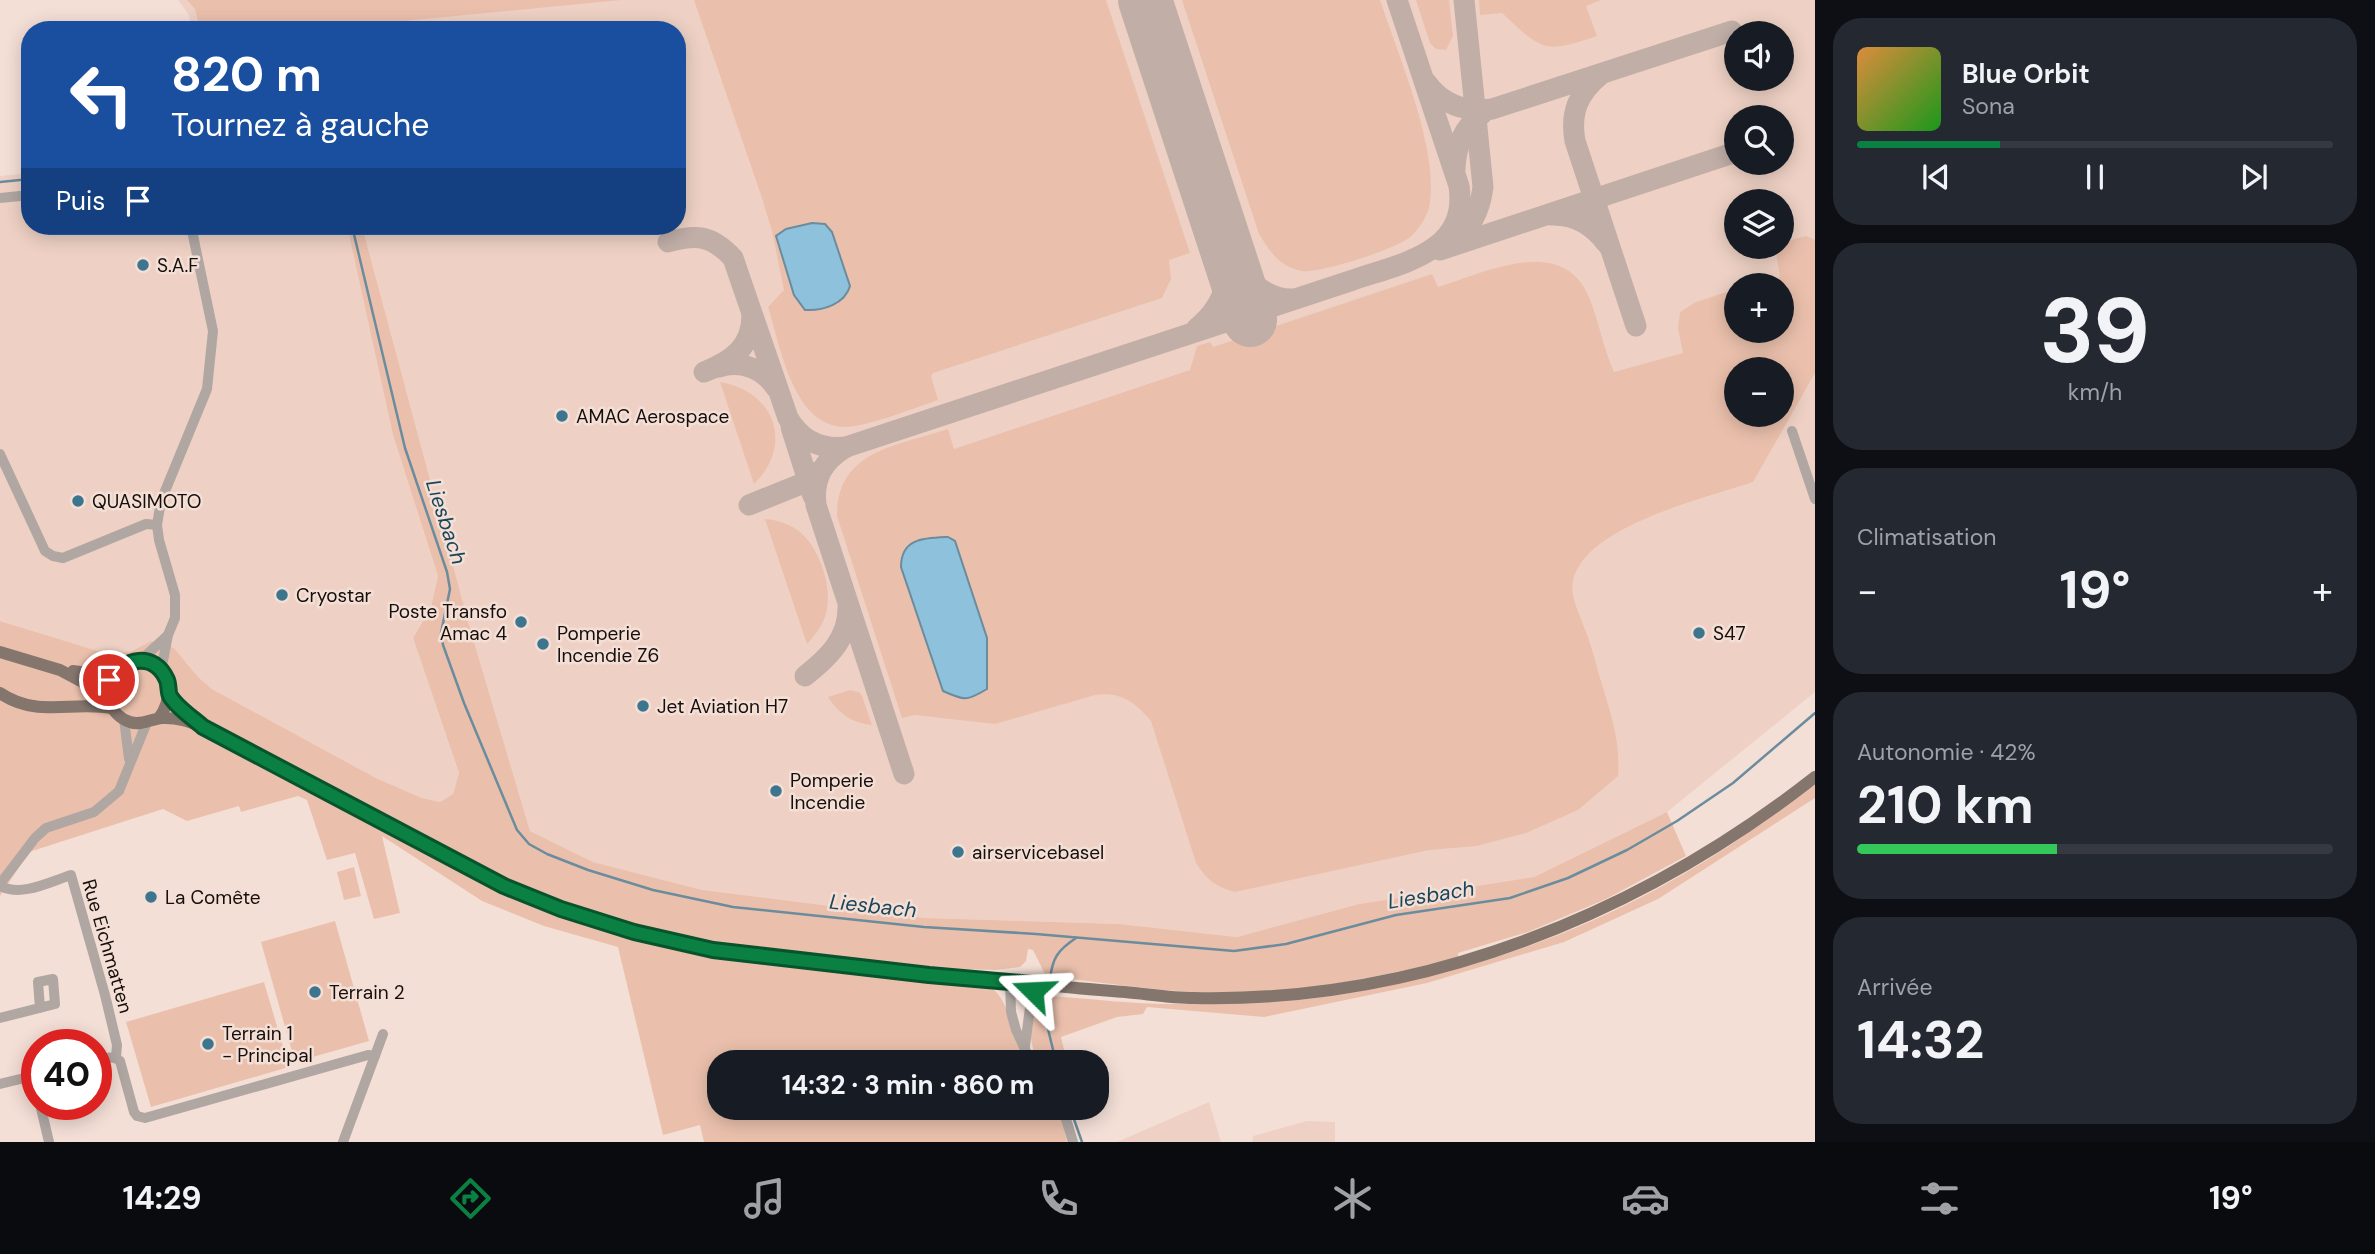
<!DOCTYPE html>
<html lang="fr">
<meta charset="utf-8">
<style>
:root{--surface:#171b24;--page:#242831;--text:#f1f3f6;--muted:#9ea1a6;--line:#363941;--accent:#0b8043}
body{margin:0;font-family:"DM Sans",sans-serif;background:var(--page);color:var(--text);height:100vh;display:flex;flex-direction:column;font-size:26px;white-space:nowrap}
*{box-sizing:border-box;margin:0}
p{font-size:23px;color:var(--muted)}
.icon{flex:none;width:38px;height:38px;fill:none;stroke:currentColor;stroke-width:2;stroke-linecap:round;stroke-linejoin:round}
.map{position:relative;flex:1;overflow:hidden}
.drawer{display:flex;flex-direction:column;gap:18px;padding:18px;background:#0d0f14;width:560px}
.drawer>*{flex:none}
.guide{position:absolute;left:21px;top:21px;width:665px;height:214px;border-radius:28px;box-shadow:0 4px 18px #0003;background:#1a4fa0;color:#fff;overflow:hidden}
.tools{position:absolute;left:1724px;top:21px;display:grid;gap:14px}
.tools a{display:grid;place-items:center;width:70px;height:70px;border-radius:50%;background:var(--surface);box-shadow:0 4px 18px #0003;font-size:35px}
.speed{position:absolute;left:21px;top:1029px;display:flex;gap:14px;font-size:35px;font-weight:700;text-align:center}
.speed>*{display:grid;place-content:center;width:91px;height:91px;border-radius:50%;background:var(--surface);box-shadow:0 4px 18px #0003;line-height:1}
.speed .limit{border:10px solid #d22;background:#fff;color:#111}
.pin{position:absolute;display:grid;place-items:center;width:60px;height:60px;color:#fff;margin:-30px;border:4px solid #fff;border-radius:50%;box-shadow:0 2px 7px #0007}
.me{position:absolute;width:77px;margin:-38px;rotate:291deg;stroke-linejoin:round;filter:drop-shadow(0 0 5px #0008)}
.turn{display:flex;align-items:center;gap:24px;height:147px;padding:0 35px;font-size:32px}
.turn .icon{width:91px;height:91px;stroke-width:2.5}
.turn b{display:block;font-size:49px;line-height:60px}
.then{display:flex;align-items:center;height:66px;padding:0 35px;background:#0003;gap:14px;font-size:26px}
.big{font-size:52px;font-weight:700;line-height:1.1}
.drawer .tile{flex:1;display:flex;flex-direction:column;justify-content:center;gap:10px;min-width:0;padding:0 24px;border-radius:28px;background:var(--page)}
.drawer .dial{align-items:center;gap:0}
.dial b{font-size:91px;line-height:1}
.song{display:flex;align-items:center;gap:21px}
.cover{width:84px;height:84px;border-radius:10px;background:linear-gradient(135deg,hsl(30 70% 55%),hsl(120 70% 35%))}
.played{height:7px;border-radius:4px;background:linear-gradient(90deg,var(--accent) 30%,var(--line) 30%)}
.keys{display:flex;justify-content:space-around;direction:ltr}
.heat{display:flex;justify-content:space-between;align-items:center;font-size:38px;direction:ltr}
.charge{height:10px;border-radius:5px;background:linear-gradient(90deg,#34c759 42%,var(--line) 0)}
.trip{position:absolute;left:707px;top:1050px;width:402px;height:70px;border-radius:28px;background:var(--surface);box-shadow:0 4px 18px #0003;font-weight:700;line-height:70px;text-align:center}
.tab-bar{display:flex;height:112px;justify-content:space-around;align-items:center;background:#090b0e;color:var(--muted)}
.tab-bar .icon{width:49px;height:49px}
.tab-bar .active{color:var(--accent)}
.tab-bar b{font-size:32px;color:var(--text)}
main{display:flex;flex:1;min-height:0}
.map>svg:first-child{display:block}
.built{fill:#eed1c4;fill-rule:evenodd}
.green{fill:#eac0ac;fill-rule:evenodd}
.water{fill:#8ec2dc;stroke:#6a8c9d;stroke-width:2}
.lines{fill:none;stroke-linecap:round;stroke-linejoin:round}
.stream{stroke:#6a8c9d;stroke-width:2.5}
.taxiway{stroke:#c0aea7;stroke-width:21}
.runway{stroke:#c0aea7;stroke-width:54}
.minor{stroke:#b0a7a3;stroke-width:10}
.major{stroke:#84756d;stroke-width:12}
.route-casing{stroke:#07532c;stroke-width:18}
.route{stroke:#0b8043;stroke-width:12}
.poi-dot{fill:#3d758f;stroke:#f4dfd6;stroke-width:2.5}
.labels{text-anchor:middle;stroke-width:5;stroke-linejoin:round;paint-order:stroke}
.poi-label{font-size:19px;fill:#150e0b;stroke:#f4dfd6;text-anchor:start}
.street-label{font-size:19px;fill:#150e0b;stroke:#f4dfd6}
.water-label{font-size:21px;font-style:italic;fill:#1b4659;stroke:#f4dfd6}
</style>
<main>
<div class="map">
<svg width="1815" height="1142" viewBox="0 0 1815 1142">
<rect width="100%" height="100%" fill="#f4dfd6"/>
<g class="built">
<path d="M 178,0 L 1815,0 L 1815,692 L 1667,812 L 1534,877 L 1359,904 L 1237,937 L 1120,924 L 925,918 L 705,891 L 593,862 L 530,831 L 469,625 L 362,226 L 677,226 L 677,30 L 191,30 L 189,15 ZM 1736,33 L 1782,33 L 1782,79 L 1736,79 ZM 1736,117 L 1782,117 L 1782,163 L 1736,163 ZM 1736,201 L 1782,201 L 1782,247 L 1736,247 ZM 1736,285 L 1782,285 L 1782,331 L 1736,331 ZM 1736,369 L 1782,369 L 1782,415 L 1736,415 Z"/>
<path d="M 30,173 L 30,226 L 247,226 L 348,229 L 393,435 L 438,576 L 431,607 L 413,638 L 459,773 L 453,794 L 440,802 L 422,798 L 376,778 L 212,689 L 198,677 L 174,648 L 151,641 L 132,651 L 115,654 L 98,651 L 0,621 L 0,176 Z"/>
<path d="M 1209,1102 L 1221,1142 L 1117,1142 Z"/>
<path d="M 1307,1121 L 1335,1122 L 1335,1142 L 1252,1142 L 1253,1136 Z"/>
</g>
<g class="green">
<path d="M 187,0 L 621,0 L 310,30 L 200,30 L 195,9 Z"/>
<path d="M 694,0 L 1106,0 L 1190,253 L 1169,260 L 1171,279 L 1162,298 L 933,373 L 931,376 L 938,400 C 911,409 883,421 855,426 C 794,437 781,347 768,307 L 784,290 L 772,231 L 761,195 Z"/>
<path d="M 1182,0 L 1380,0 C 1398,54 1438,148 1430,202 C 1429,214 1419,230 1409,238 C 1395,249 1319,274 1302,271 C 1280,267 1270,252 1259,234 Z"/>
<path d="M 1416,0 L 1449,0 L 1453,36 L 1446,50 L 1436,49 L 1430,43 Z"/>
<path d="M 1479,0 L 1601,0 L 1586,6 L 1597,36 C 1543,54 1543,51 1502,13 L 1480,15 Z"/>
<path d="M 196,226 L 362,226 L 469,625 L 530,831 L 593,862 L 702,890 L 925,918 L 1120,924 L 1237,937 L 1359,904 L 1534,877 L 1667,812 L 1686,856 L 1606,899 L 1528,932 L 1458,953 L 1458,957 C 1388,975 1315,991 1243,993 C 1177,995 1111,983 1046,976 L 1033,950 L 1028,949 L 1026,961 L 1020,967 L 996,970 L 962,969 L 961,984 C 969,985 981,984 989,987 C 1008,994 1016,1043 1025,1062 L 719,1062 L 719,1108 L 1054,1108 L 1062,1120 L 1067,1142 L 704,1142 L 700,1125 L 663,1135 L 618,947 L 544,926 L 482,901 L 382,836 L 400,913 L 374,919 L 355,853 L 327,860 L 307,800 L 298,796 L 241,812 L 239,806 L 187,821 L 163,809 L 29,852 L 0,896 L 0,621 L 98,651 L 115,654 L 132,651 L 151,641 L 174,648 L 198,677 L 212,689 L 376,778 L 422,798 L 440,802 L 453,794 L 459,773 L 413,638 L 431,607 L 438,576 L 393,435 L 348,230 Z"/>
<path d="M 1806,236 L 1815,240 L 1815,373 L 1753,482 C 1706,498 1584,526 1573,581 C 1570,597 1579,612 1584,627 C 1591,643 1595,661 1600,678 C 1610,711 1621,742 1618,776 L 1578,810 L 1526,833 L 1476,846 L 1429,850 L 1235,892 C 1216,887 1207,880 1196,863 L 1151,721 C 1135,702 1120,691 1095,695 L 995,724 L 915,715 L 902,718 L 837,516 C 837,450 897,446 948,429 L 954,449 L 1190,370 L 1197,346 L 1210,342 L 1213,347 L 1432,274 L 1438,287 C 1484,273 1561,234 1588,295 C 1599,320 1603,348 1614,372 L 1683,353 L 1678,328 L 1680,312 L 1696,302 L 1736,289 L 1736,331 L 1782,331 L 1782,285 L 1749,285 L 1780,277 L 1776,253 L 1783,242 ZM 1736,369 L 1782,369 L 1782,415 L 1736,415 Z"/>
<path d="M 720,382 C 775,391 794,445 754,484 Z"/>
<path d="M 765,519 C 778,520 790,524 800,532 C 821,550 834,591 825,617 C 821,628 814,636 807,644 Z"/>
<path d="M 850,690 L 859,692 L 862,696 L 872,725 C 852,723 839,714 828,697 Z"/>
<path d="M 1815,785 L 1815,798 L 1658,899 L 1564,942 L 1427,983 L 1264,1017 L 1147,1007 L 1143,1014 L 1117,1017 L 1061,1037 L 1067,1062 L 1038,1062 C 1028,1041 1024,1005 1052,996 C 1092,999 1133,1004 1174,1004 C 1341,1006 1508,969 1655,890 C 1686,873 1717,855 1746,834 C 1768,818 1791,798 1815,785 Z"/>
<path d="M 354,867 L 361,896 L 344,900 L 337,872 Z"/>
<path d="M 335,921 L 369,1041 L 295,1062 L 261,942 Z"/>
<path d="M 264,982 L 289,1067 L 151,1107 L 126,1022 Z"/>
</g>
<g class="water">
<path d="M 812,223 L 825,224 L 832,232 L 850,286 C 845,304 823,311 805,310 L 794,295 L 776,236 L 786,229 Z"/>
<path d="M 948,537 L 955,541 L 987,638 L 987,689 C 967,701 965,701 943,691 L 901,567 C 901,538 924,538 948,537 Z"/>
</g>
<g class="lines">
<g class="stream">
<path d="M 0,182 L 30,179"/>
<path d="M 352,226 L 405,448 L 447,572 L 450,589 L 441,633 L 443,645 L 464,703 L 517,830 L 529,844 L 547,854 L 588,870 L 653,890 L 733,907 L 924,927 L 1036,934 L 1234,951 L 1286,944 L 1396,915 L 1510,898 L 1568,878 L 1627,850 L 1677,821 L 1733,783 L 1815,713"/>
<path d="M 1050,980 C 1052,958 1058,950 1076,938"/>
<path d="M 1050,990 L 1048,1029 L 1056,1062"/>
<path d="M 1070,1108 L 1082,1142"/>
</g>
<g class="taxiway">
<path d="M 1600,75 C 1578,93 1570,113 1575,141 L 1636,326"/>
<path d="M 1426,82 C 1441,104 1466,113 1492,109 L 1732,31"/>
<path d="M 1455,169 C 1456,145 1463,128 1483,113"/>
<path d="M 1551,215 C 1575,214 1593,225 1607,244"/>
<path d="M 668,242 C 697,234 711,235 733,258 L 788,418 C 801,440 820,450 846,447 L 1350,281 C 1398,264 1469,254 1459,186 L 1397,0"/>
<path d="M 1452,243 C 1471,228 1480,211 1483,187 L 1464,0"/>
<path d="M 1226,245 C 1236,271 1263,300 1292,299"/>
<path d="M 1440,250 L 1736,152"/>
<path d="M 1197,328 C 1229,302 1231,273 1222,236"/>
<path d="M 719,367 C 741,360 764,369 776,388"/>
<path d="M 704,372 C 732,361 752,347 752,315"/>
<path d="M 791,427 L 813,496"/>
<path d="M 846,447 C 823,461 813,478 816,505 L 904,774"/>
<path d="M 749,505 L 801,484 L 817,472"/>
<path d="M 805,676 C 828,658 849,638 848,607"/>
</g>
<path class="runway" d="M 1145,0 L 1250,320"/>
<g class="minor">
<path d="M 0,198 L 30,195"/>
<path d="M 1792,431 L 1815,499"/>
<path d="M 0,454 L 45,551 L 53,556 L 63,558 L 146,524 L 157,525"/>
<path d="M 141,660 L 167,636"/>
<path d="M 161,671 L 168,635 L 175,618 L 175,595 L 159,540 L 157,525 L 161,501 L 207,389 L 213,331 L 191,226"/>
<path d="M 124,719 L 129,759"/>
<path d="M 0,884 L 35,838 L 46,828 L 94,812 L 119,791 L 147,722"/>
<path d="M 0,886 C 22,897 49,882 71,875 L 105,995 L 117,1045 L 116,1057"/>
<path d="M 1010,981 L 1011,1012 L 1016,1030 L 1031,1062"/>
<path d="M 0,1018 L 55,1004 L 53,979 L 38,982 L 40,1008"/>
<path d="M 1025,1046 L 1033,984"/>
<path d="M 96,1060 C 105,1058 113,1055 120,1061 L 134,1112 L 137,1116 L 145,1118 L 368,1055 L 375,1056"/>
<path d="M 33,1076 L 37,1091"/>
<path d="M 0,1084 L 37,1075"/>
<path d="M 40,1104 L 49,1142"/>
<path d="M 1059,1108 L 1066,1119 L 1073,1142"/>
<path d="M 343,1142 L 383,1034"/>
</g>
<g class="major">
<path d="M 0,652 L 60,670 L 107,695"/>
<path d="M 73,671 L 93,674 L 114,673"/>
<path d="M 0,693 C 37,718 71,701 112,708"/>
<path d="M 169,695 L 197,722"/>
<path d="M 159,718 C 188,678 142,638 112,675 C 106,682 105,691 108,700 C 112,710 120,719 130,722 C 141,726 151,719 162,718 C 177,717 190,722 203,727 C 269,762 335,797 401,832 C 452,859 502,887 556,907 C 683,955 820,965 954,977 C 1011,981 1068,988 1125,992 C 1148,994 1171,998 1194,998 C 1421,1003 1639,915 1815,777"/>
</g>
</g>
<g class="lines">
<defs>
<path id="route" d="M 109,680 C 124,658 154,651 167,680 C 169,685 168,692 170,696 C 177,708 193,718 203,727 L 504,886 L 561,909 L 634,932 L 713,950 L 929,975 L 1033,984 L 1033,991"/>
</defs>
<use href="#route" class="route-casing"/>
<use href="#route" class="route"/>
</g>
<g class="poi-dot">
<circle cx="143" cy="265" r="7"/>
<circle cx="562" cy="416" r="7"/>
<circle cx="78" cy="501" r="7"/>
<circle cx="282" cy="595" r="7"/>
<circle cx="521" cy="622" r="7"/>
<circle cx="1699" cy="633" r="7"/>
<circle cx="543" cy="644" r="7"/>
<circle cx="643" cy="706" r="7"/>
<circle cx="776" cy="791" r="7"/>
<circle cx="958" cy="852" r="7"/>
<circle cx="151" cy="897" r="7"/>
<circle cx="315" cy="992" r="7"/>
<circle cx="208" cy="1044" r="7"/>
</g>
<g class="labels">
<g class="poi-label">
<text x="157" y="272">S.A.F</text>
<text x="576" y="423">AMAC Aerospace</text>
<text x="92" y="508">QUASIMOTO</text>
<text x="296" y="602">Cryostar</text>
<text x="507" y="618" text-anchor="end">Poste Transfo<tspan x="507" dy="22">Amac 4</tspan></text>
<text x="557" y="640">Pomperie<tspan x="557" dy="22">Incendie Z6</tspan></text>
<text x="1713" y="640">S47</text>
<text x="657" y="713">Jet Aviation H7</text>
<text x="790" y="787">Pomperie<tspan x="790" dy="22">Incendie</tspan></text>
<text x="972" y="859">airservicebasel</text>
<text x="165" y="904">La Comête</text>
<text x="329" y="999">Terrain 2</text>
<text x="222" y="1040">Terrain 1<tspan x="222" dy="22">- Principal</tspan></text>
</g>
<g class="street-label">
<text transform="translate(108 946) rotate(74)" y="7">Rue Eichmatten</text>
</g>
<g class="water-label">
<text transform="translate(446 522) rotate(72)" y="7">Liesbach</text>
<text transform="translate(1431 895) rotate(-9)" y="7">Liesbach</text>
<text transform="translate(873 906) rotate(6)" y="7">Liesbach</text>
</g>
</g>
</svg>
<div class="tools">
<a><svg class="icon" aria-label="sound" viewBox="0 0 24 24"><path d="M4 9h4l5-4v14l-5-4H4zM17 9q2 3 0 6"/></svg></a>
<a><svg class="icon" aria-label="search" viewBox="0 0 24 24"><circle cx="10" cy="10" r="6"/><path d="M15 15l6 6"/></svg></a>
<a><svg class="icon" aria-label="layers" viewBox="0 0 24 24"><path d="M12 4l9 5-9 5-9-5zM3 14l9 5 9-5"/></svg></a>
<a>+</a>
<a>−</a>
</div>
<div class="speed"><div class="limit">40</div></div>
<div class="pin" style="left:109px;top:680px;background:#d93025"><svg class="icon" aria-label="arrive" viewBox="0 0 24 24"><path d="M6 21V4h12l-3 4 3 4H6"/></svg></div>
<svg class="me" style="left:1033px;top:991px" viewBox="-20 -20 40 40"><path d="M0-17L14 15 0 8-14 15z" fill="#0b8043" stroke="#fff" stroke-width="4"/></svg>
<div class="trip">14:32 · 3 min · 860 m</div>
<div class="guide">
<div class="turn"><svg class="icon" aria-label="left" viewBox="0 0 24 24"><path d="M17 20v-9H6M10 6l-5 5 5 5"/></svg><div><b>820 m</b>Tournez à gauche</div></div>
<div class="then">Puis<svg class="icon" aria-label="arrive" viewBox="0 0 24 24"><path d="M6 21V4h12l-3 4 3 4H6"/></svg></div>
</div>
</div>
<section class="drawer">
<div class="tile">
<div class="song"><i class="cover"></i><div><b>Blue Orbit</b><p>Sona</p></div></div>
<div class="played"></div>
<div class="keys"><svg class="icon" aria-label="previous" viewBox="0 0 24 24"><path d="M18 5L8 12l10 7zM5 5v14"/></svg><svg class="icon" aria-label="pause" viewBox="0 0 24 24"><path d="M8 5v14M16 5v14"/></svg><svg class="icon" aria-label="next" viewBox="0 0 24 24"><path d="M6 5l10 7-10 7zM19 5v14"/></svg></div>
</div>
<div class="tile dial"><b>39</b><p>km/h</p></div>
<div class="tile"><p>Climatisation</p>
<div class="heat"><a>−</a><b class="big">19°</b><a>+</a></div>
</div>
<div class="tile"><p>Autonomie · 42%</p><b class="big">210 km</b><div class="charge"></div></div>
<div class="tile"><p>Arrivée</p><b class="big">14:32</b></div>
</section>
</main>
<nav class="tab-bar">
<b>14:29</b>
<svg class="icon active" aria-label="directions" viewBox="0 0 24 24"><path d="M12 3l9 9-9 9-9-9zM9 14v-3h6M13 9l2 2-2 2"/></svg>
<svg class="icon" aria-label="music" viewBox="0 0 24 24"><path d="M9 18V5l10-2v13"/><circle cx="6" cy="18" r="3"/><circle cx="16" cy="16" r="3"/></svg>
<svg class="icon" aria-label="phone" viewBox="0 0 24 24"><path d="M5 4h4l2 5-3 2q2 4 5 5l2-3 5 2v4C11 20 4 13 5 4z"/></svg>
<svg class="icon" aria-label="climate" viewBox="0 0 24 24"><path d="M12 3v18M4 7l16 10M4 17L20 7"/></svg>
<svg class="icon" aria-label="car" viewBox="0 0 24 24"><path d="M5 17H2v-5l4-1 3-4h7l3 4 3 1v5h-3M9 17h6M6 11h13"/><circle cx="7" cy="17" r="2"/><circle cx="17" cy="17" r="2"/></svg>
<svg class="icon" aria-label="filters" viewBox="0 0 24 24"><path d="M4 7h16M4 17h16"/><circle cx="9" cy="7" r="2"/><circle cx="15" cy="17" r="2"/></svg>
<b>19°</b>
</nav>
